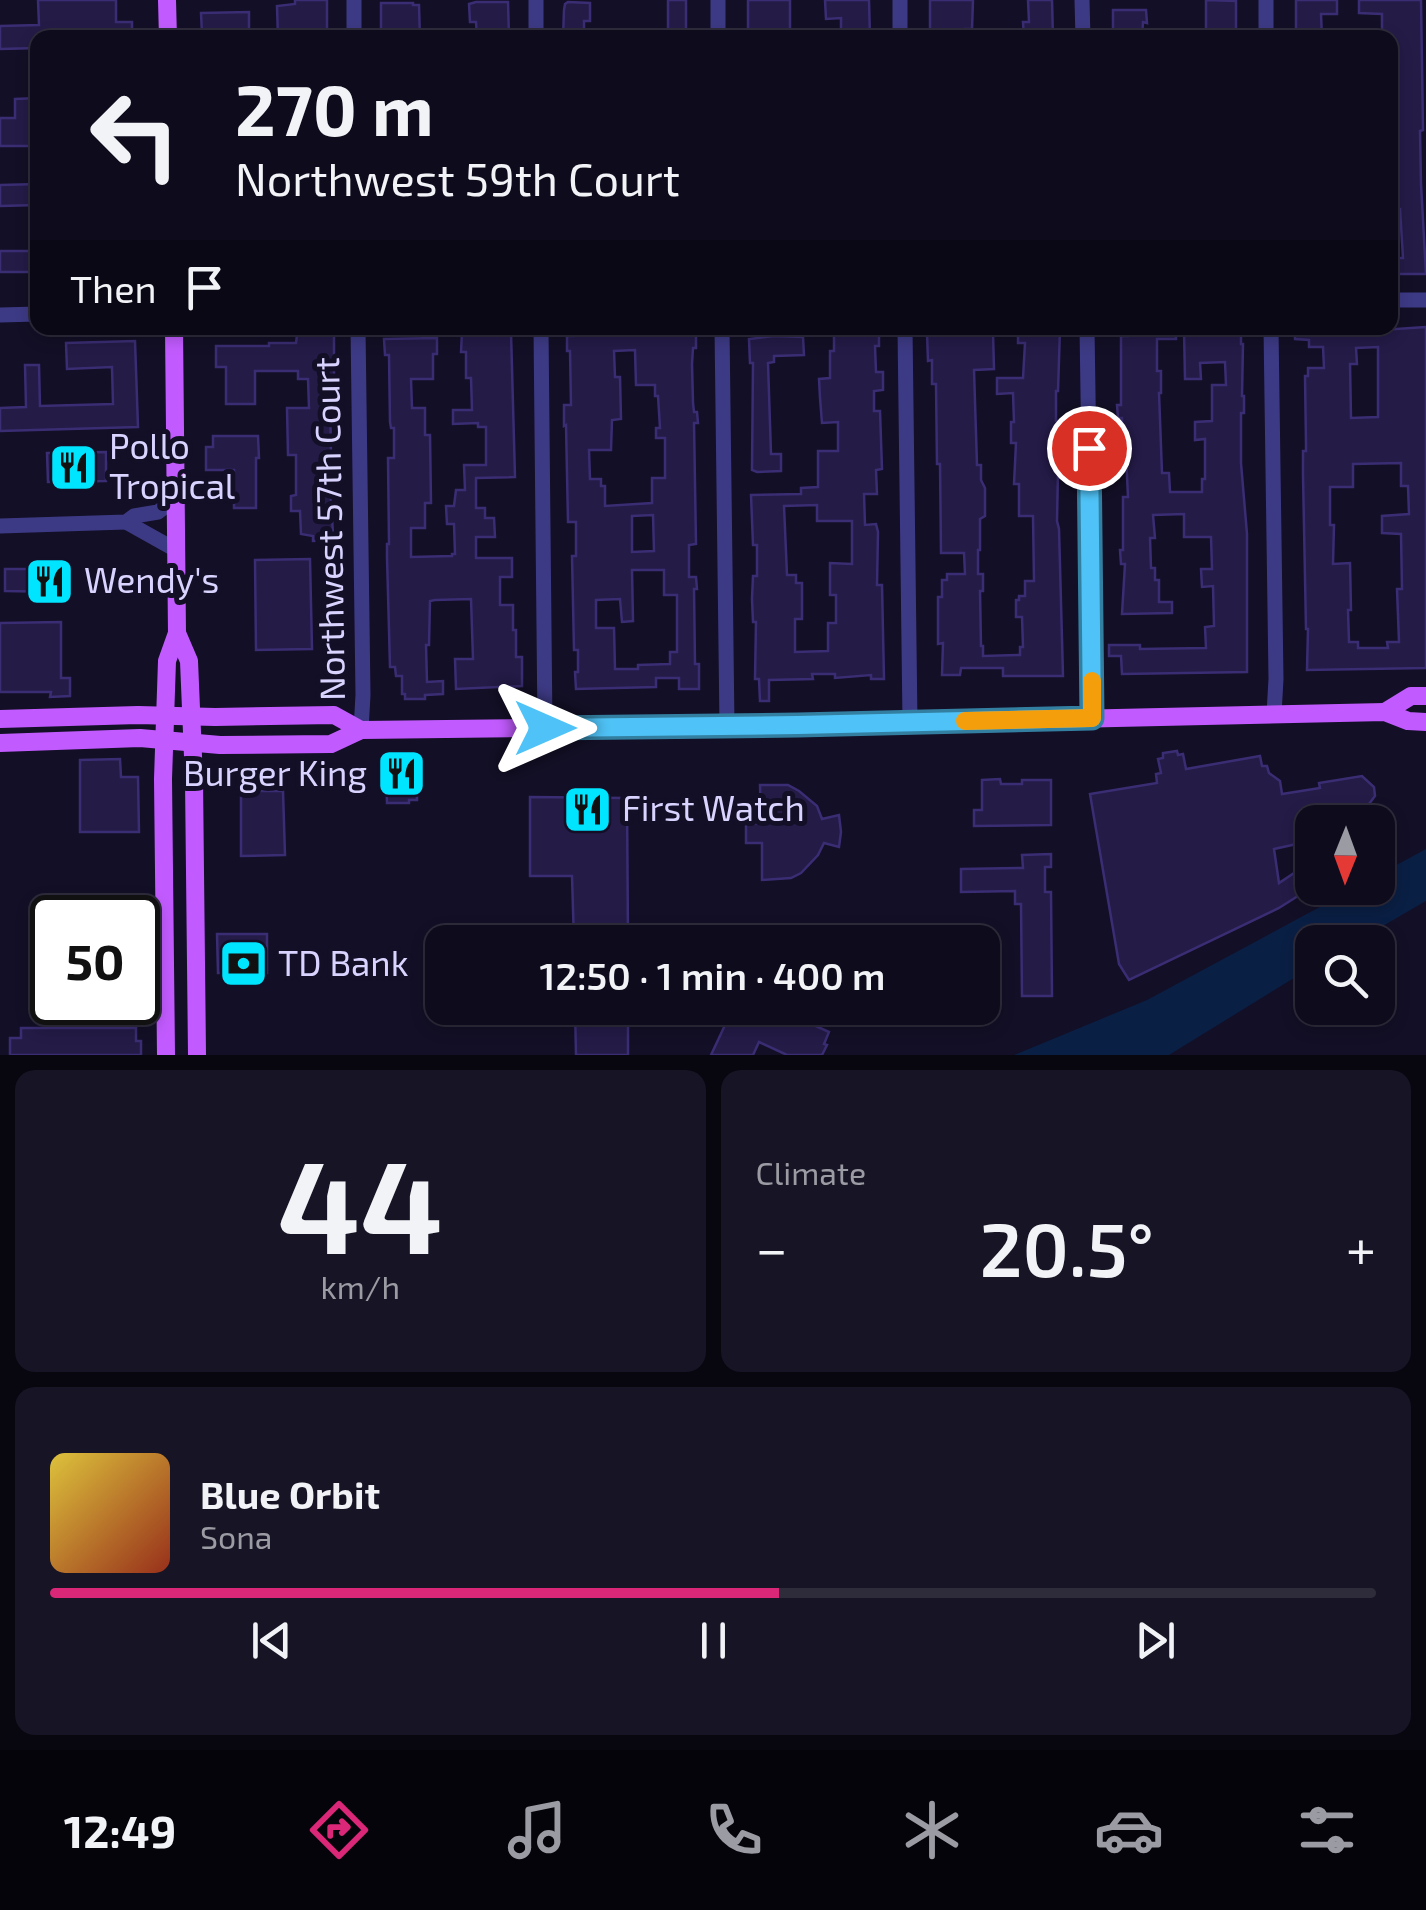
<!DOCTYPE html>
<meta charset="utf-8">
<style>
:root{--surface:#0e0b1c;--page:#171425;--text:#f1f3f6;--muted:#9b9ba3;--line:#2e2b3b;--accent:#db2777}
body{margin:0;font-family:"Exo 2",sans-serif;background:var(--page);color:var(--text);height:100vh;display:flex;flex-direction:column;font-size:38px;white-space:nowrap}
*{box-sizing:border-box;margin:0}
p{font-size:32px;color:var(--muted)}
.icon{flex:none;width:55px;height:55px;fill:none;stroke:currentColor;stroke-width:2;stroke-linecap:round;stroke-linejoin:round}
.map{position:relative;height:1055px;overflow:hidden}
.details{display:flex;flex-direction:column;gap:15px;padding:15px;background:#08060f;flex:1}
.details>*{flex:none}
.hud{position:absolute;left:30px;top:30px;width:1368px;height:305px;border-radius:20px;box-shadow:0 5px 15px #0003,0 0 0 2px var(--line);background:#0e0b1c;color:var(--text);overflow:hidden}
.needle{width:65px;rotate:181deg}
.tools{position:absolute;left:1295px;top:805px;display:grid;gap:20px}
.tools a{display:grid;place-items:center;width:100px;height:100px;border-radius:20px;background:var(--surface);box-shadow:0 5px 15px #0003,0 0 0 2px var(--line);font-size:50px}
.speed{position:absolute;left:30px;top:895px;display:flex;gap:20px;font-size:50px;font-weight:700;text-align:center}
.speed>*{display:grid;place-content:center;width:130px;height:130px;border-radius:50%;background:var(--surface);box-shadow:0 5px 15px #0003,0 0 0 2px var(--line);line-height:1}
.speed .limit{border:5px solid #111;border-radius:15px;background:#fff;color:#111}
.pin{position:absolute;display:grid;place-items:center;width:85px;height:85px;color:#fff;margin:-42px;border:5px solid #fff;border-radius:50%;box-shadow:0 2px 10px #0007}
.me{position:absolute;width:110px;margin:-55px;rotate:90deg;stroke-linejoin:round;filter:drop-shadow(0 0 8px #0008)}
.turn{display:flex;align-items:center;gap:35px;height:210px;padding:0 40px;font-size:45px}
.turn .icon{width:130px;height:130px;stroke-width:2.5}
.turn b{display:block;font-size:70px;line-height:85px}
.then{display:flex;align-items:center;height:95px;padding:0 40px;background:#0003;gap:20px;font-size:38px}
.big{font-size:75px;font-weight:600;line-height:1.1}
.details .card{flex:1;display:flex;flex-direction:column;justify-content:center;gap:15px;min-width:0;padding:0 35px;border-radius:20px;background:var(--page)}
.details .dial{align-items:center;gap:0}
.dial b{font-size:130px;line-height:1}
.song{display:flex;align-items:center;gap:30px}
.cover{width:120px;height:120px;border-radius:15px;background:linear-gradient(135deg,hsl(50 70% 55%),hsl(10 70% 35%))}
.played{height:10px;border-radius:5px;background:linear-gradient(90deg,var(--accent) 55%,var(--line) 55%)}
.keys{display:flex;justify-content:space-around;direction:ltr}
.heat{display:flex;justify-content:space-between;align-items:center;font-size:55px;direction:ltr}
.details .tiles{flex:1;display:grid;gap:15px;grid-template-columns:1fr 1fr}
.card:last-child{grid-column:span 2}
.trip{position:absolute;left:425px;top:925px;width:575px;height:100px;border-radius:20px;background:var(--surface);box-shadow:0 5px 15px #0003,0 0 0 2px var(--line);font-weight:600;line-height:100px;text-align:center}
.tabs{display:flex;height:160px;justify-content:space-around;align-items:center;background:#06040b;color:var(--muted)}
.tabs .icon{width:70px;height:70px}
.tabs .selected{color:var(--accent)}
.tabs b{font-size:45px;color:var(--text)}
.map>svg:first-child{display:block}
.water{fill:#0a1f44}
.building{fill:#241b47;stroke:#3b2d73;stroke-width:2.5;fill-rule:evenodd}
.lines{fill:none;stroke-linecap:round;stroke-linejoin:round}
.minor{stroke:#3d3a85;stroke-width:15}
.major{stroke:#c25bff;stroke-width:18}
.route-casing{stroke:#337fa1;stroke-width:25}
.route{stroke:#4fc3f7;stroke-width:18}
.slow{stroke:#f59e0b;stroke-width:18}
.labels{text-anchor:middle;stroke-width:10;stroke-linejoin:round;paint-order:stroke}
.poi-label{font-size:35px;fill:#d9d4ff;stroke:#130f26;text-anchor:start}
.street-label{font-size:35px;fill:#d9d4ff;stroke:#130f26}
</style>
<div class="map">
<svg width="1426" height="1055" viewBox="0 0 1426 1055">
<rect width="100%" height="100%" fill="#130f26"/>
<path class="water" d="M 1426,849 L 1426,901 L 1355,942 L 1312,942 L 1312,967 L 1169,1055 L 1014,1055 L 1147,1000 L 1355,888 L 1378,888 L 1378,875 Z"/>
<g class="building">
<path d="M 38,0 L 116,0 L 116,22 L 132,22 L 132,38 L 38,38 L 38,48 L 0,49 L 0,26 L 39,25 Z"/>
<path d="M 295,0 L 327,0 L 327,38 L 278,38 L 277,6 L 295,4 Z"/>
<rect x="668" y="0" width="18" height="38"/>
<rect x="748" y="0" width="42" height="38"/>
<path d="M 825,0 L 869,0 L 870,38 L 841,38 L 841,18 L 826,19 Z"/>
<path d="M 930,0 L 973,0 L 972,29 L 965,29 L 966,38 L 930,38 Z"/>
<path d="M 1028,0 L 1052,0 L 1053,38 L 1024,38 L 1023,22 L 1029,22 Z"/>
<path d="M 1206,0 L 1236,1 L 1236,38 L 1206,37 Z"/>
<path d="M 1296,0 L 1337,0 L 1337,14 L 1321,14 L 1322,38 L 1296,38 Z"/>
<path d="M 1359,0 L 1421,0 L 1423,130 L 1420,131 L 1421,184 L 1426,274 L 1390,274 L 1390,258 L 1403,258 L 1400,209 L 1390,209 L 1391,40 L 1390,38 L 1382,38 L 1382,14 L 1359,13 Z"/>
<path d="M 476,2 L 508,2 L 509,38 L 477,38 L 476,22 L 470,22 L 469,4 Z"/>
<path d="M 568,2 L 590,3 L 590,21 L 584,21 L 584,38 L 563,38 L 564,10 L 565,4 Z"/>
<path d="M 381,3 L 413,3 L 413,5 L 419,5 L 420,38 L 381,38 Z"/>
<path d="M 1113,10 L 1146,10 L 1147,23 L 1143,22 L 1142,38 L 1113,38 Z"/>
<path d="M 249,12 L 249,34 L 202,34 L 201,13 Z"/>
<path d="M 38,98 L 38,146 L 0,146 L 0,118 L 15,118 L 15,99 Z"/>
<path d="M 38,184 L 38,205 L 0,206 L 0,185 Z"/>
<rect x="0" y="251" width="38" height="21"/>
<path d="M 1426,327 L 1426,668 L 1307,670 L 1308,629 L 1306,629 L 1303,475 L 1303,451 L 1306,451 L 1306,444 L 1305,376 L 1308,376 L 1308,368 L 1324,368 L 1323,347 L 1309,347 L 1309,340 L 1295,339 L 1295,328 L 1351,328 L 1351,332 ZM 1378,347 L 1378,417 L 1351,418 L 1350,364 L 1357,364 L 1356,348 ZM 1401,463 L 1401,486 L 1408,486 L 1409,514 L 1382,516 L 1382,533 L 1401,534 L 1402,589 L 1397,589 L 1399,642 L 1387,642 L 1388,648 L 1358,648 L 1358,642 L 1349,642 L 1348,610 L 1351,610 L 1350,563 L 1333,564 L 1334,525 L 1330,525 L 1330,487 L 1353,487 L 1353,464 Z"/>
<path d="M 1018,329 L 1060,329 L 1058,391 L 1056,391 L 1056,421 L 1059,421 L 1057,521 L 1059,529 L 1063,676 L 1003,676 L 1003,668 L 961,668 L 960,675 L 942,675 L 943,643 L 938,644 L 938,597 L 942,597 L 942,580 L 947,580 L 947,574 L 965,574 L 964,553 L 941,553 L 940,464 L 937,464 L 936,384 L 932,384 L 932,360 L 928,361 L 927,333 L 993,332 L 994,369 L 974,370 L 977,465 L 981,465 L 981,480 L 985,488 L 985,516 L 980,519 L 980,550 L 978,550 L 978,574 L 983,574 L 983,591 L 980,591 L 981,646 L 983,646 L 983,656 L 1020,655 L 1020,647 L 1023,647 L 1022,617 L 1016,617 L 1016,600 L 1019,600 L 1019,596 L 1025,596 L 1025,581 L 1034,581 L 1033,516 L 1019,516 L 1019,484 L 1014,484 L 1016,443 L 1011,443 L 1011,422 L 1014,422 L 1013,393 L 997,394 L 997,378 L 1023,378 L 1025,343 L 1018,343 Z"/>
<path d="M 1154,329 L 1176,329 L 1176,339 L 1157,339 L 1157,371 L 1161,371 L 1161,393 L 1159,393 L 1162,473 L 1169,473 L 1170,492 L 1202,492 L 1202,479 L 1205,479 L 1205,439 L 1195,440 L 1195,422 L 1212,421 L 1212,385 L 1226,385 L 1225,362 L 1200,363 L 1201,379 L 1185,379 L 1184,330 L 1211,329 L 1212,334 L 1241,333 L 1241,344 L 1243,344 L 1242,396 L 1244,396 L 1244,413 L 1241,413 L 1241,463 L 1247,534 L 1247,672 L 1122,674 L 1121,656 L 1109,656 L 1109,645 L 1140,645 L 1140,649 L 1206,648 L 1205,627 L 1214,626 L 1213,586 L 1202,587 L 1201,569 L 1212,569 L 1211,537 L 1184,537 L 1184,514 L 1153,515 L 1155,538 L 1150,538 L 1151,568 L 1155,568 L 1155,580 L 1159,580 L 1159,602 L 1172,602 L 1172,613 L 1122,614 L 1125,564 L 1121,564 L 1120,550 L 1123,550 L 1123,497 L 1128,497 L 1126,455 L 1122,455 L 1122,418 L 1118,418 L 1117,405 L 1121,405 L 1121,336 L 1128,336 L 1128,332 L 1154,332 Z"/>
<path d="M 462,332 L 511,332 L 515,477 L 476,478 L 476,508 L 485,508 L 485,518 L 494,518 L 495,537 L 476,537 L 476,558 L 512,558 L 512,577 L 500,577 L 500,605 L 513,605 L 513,630 L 516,630 L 516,657 L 522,657 L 522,686 L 456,689 L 455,659 L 473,659 L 471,599 L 435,600 L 430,601 L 429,645 L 426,645 L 427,682 L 443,681 L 443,694 L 425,695 L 425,699 L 405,699 L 405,694 L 402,694 L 402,676 L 396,676 L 395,667 L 390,667 L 387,557 L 387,544 L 389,544 L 388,458 L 394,458 L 394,428 L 391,428 L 390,422 L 389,355 L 385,355 L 384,339 L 437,338 L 437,354 L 433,354 L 433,379 L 411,379 L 412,408 L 425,408 L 425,435 L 430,435 L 431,503 L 425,503 L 425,528 L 411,528 L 411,557 L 452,556 L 452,554 L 455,554 L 454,524 L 447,524 L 446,506 L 454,506 L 456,490 L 465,490 L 464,465 L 486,465 L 486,427 L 478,427 L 478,423 L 453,424 L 453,410 L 472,410 L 471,378 L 466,378 L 466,352 L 461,352 Z"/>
<path d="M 834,332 L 879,332 L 879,346 L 875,346 L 876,372 L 883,372 L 883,390 L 874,391 L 874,411 L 880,411 L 882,469 L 876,470 L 877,494 L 864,494 L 865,525 L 876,524 L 878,532 L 877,585 L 882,585 L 884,679 L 871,679 L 871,675 L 835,678 L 835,674 L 812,674 L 813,679 L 769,680 L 769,701 L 760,701 L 759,679 L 755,679 L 756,622 L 753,622 L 752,599 L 753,576 L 757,576 L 757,545 L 753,545 L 751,495 L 801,494 L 801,488 L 818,487 L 818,451 L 838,451 L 838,422 L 822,423 L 820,398 L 819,379 L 830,378 L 830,351 L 834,351 ZM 817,505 L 817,521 L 852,521 L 852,564 L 830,563 L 830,595 L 836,595 L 836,623 L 828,623 L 828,651 L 795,652 L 795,619 L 802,619 L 802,583 L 796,583 L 796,575 L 787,575 L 784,506 Z"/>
<path d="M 332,334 L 334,336 L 334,395 L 330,395 L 331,454 L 328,454 L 333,534 L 331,534 L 331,540 L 313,541 L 313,536 L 301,534 L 300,511 L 291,511 L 291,496 L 296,495 L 296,455 L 288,455 L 287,408 L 309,408 L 308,379 L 298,379 L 298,371 L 255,371 L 255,404 L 226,404 L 226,367 L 216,367 L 216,346 L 269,346 L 269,343 L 296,343 L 297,335 Z"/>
<path d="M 696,334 L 696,348 L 693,348 L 692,364 L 693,403 L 694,412 L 697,412 L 698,423 L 694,423 L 696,544 L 689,545 L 689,577 L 696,577 L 697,589 L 694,589 L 695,664 L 699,664 L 699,689 L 679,689 L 679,678 L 656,678 L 656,687 L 576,689 L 575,672 L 578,672 L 578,650 L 574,650 L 572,556 L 576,556 L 576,522 L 568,522 L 566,425 L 564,426 L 564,405 L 571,405 L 570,351 L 567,351 L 567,336 ZM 635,350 L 636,385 L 655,385 L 655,396 L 658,396 L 660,428 L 656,428 L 656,438 L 665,438 L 665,478 L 652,478 L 652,503 L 605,506 L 605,486 L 601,486 L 601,479 L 590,479 L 589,450 L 611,450 L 612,420 L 621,419 L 620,377 L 615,377 L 614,351 ZM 653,515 L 654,551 L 632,552 L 632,516 ZM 632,570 L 664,570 L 664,595 L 677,595 L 677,652 L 670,652 L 670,664 L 638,665 L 638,669 L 615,669 L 614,628 L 596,628 L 596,600 L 620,599 L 622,622 L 633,621 Z"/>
<path d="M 774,336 L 803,337 L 804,355 L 774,356 L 774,362 L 768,363 L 771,454 L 781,454 L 781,471 L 757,472 L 752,470 L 753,363 L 750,363 L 749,339 Z"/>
<path d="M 135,341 L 138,427 L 0,431 L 0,408 L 26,407 L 25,365 L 39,365 L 40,406 L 113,404 L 112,367 L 67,369 L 66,343 Z"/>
<path d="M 213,436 L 258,436 L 259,458 L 256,458 L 256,508 L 234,508 L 234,470 L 206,470 L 206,447 L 213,447 Z"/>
<path d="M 106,452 L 106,481 L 48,482 L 47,453 Z"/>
<path d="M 310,559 L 312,649 L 256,650 L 255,560 Z"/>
<path d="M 5,569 L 57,569 L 59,592 L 5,591 Z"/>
<path d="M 61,622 L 61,678 L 70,678 L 70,696 L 50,697 L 51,692 L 0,692 L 0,623 Z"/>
<path d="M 1177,751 L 1178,755 L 1183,754 L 1186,769 L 1260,756 L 1262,766 L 1267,766 L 1269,773 L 1280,781 L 1282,794 L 1320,788 L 1319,783 L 1362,776 L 1374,787 L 1375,796 L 1366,808 L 1306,819 L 1306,842 L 1274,849 L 1279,883 L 1312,861 L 1312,887 L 1279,908 L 1129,980 L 1119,964 L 1090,794 L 1157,783 L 1156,774 L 1161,773 L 1158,759 L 1163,758 L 1163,753 Z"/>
<path d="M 120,759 L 121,777 L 138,777 L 139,832 L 80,832 L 80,760 Z"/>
<path d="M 400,762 L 415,762 L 415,766 L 417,766 L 417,800 L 409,800 L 409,803 L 387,803 L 386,766 L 400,766 Z"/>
<path d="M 1000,779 L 1001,784 L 1022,784 L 1022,780 L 1051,780 L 1051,825 L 974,826 L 974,810 L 982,810 L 982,780 Z"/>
<path d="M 760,785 L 788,785 L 799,791 L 817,806 L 822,819 L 839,815 L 841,832 L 839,847 L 824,843 L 818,855 L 801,873 L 791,878 L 762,880 L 762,843 L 746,843 L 746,824 L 761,823 Z"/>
<path d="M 241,791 L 283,791 L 285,855 L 241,856 Z"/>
<path d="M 530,797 L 627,798 L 628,942 L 574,942 L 572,876 L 530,876 Z"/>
<path d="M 1051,854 L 1051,867 L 1045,867 L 1045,892 L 1051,892 L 1052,996 L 1022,996 L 1021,904 L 1015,904 L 1015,891 L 961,892 L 961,869 L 1023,868 L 1022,855 Z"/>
<path d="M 217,934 L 267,934 L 267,973 L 218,973 Z"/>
<path d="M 575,1008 L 628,1008 L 628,1055 L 576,1055 Z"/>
<path d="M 733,1008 L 776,1008 L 829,1032 L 824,1044 L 827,1045 L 822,1055 L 787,1055 L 759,1042 L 753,1055 L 711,1055 Z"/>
<path d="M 21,1028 L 136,1028 L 136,1041 L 141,1041 L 141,1055 L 10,1055 L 10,1038 L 21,1038 Z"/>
</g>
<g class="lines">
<g class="minor">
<path d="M 354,0 L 354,38"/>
<path d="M 536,0 L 536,38"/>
<path d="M 718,0 L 718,38"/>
<path d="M 900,0 L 900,38"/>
<path d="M 1082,0 L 1083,38"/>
<path d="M 1266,0 L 1266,38"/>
<path d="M 1390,300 L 1426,300"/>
<path d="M 0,315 L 38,314"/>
<path d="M 358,328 L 363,695 L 361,730"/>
<path d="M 541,328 L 545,728"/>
<path d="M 722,328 L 727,726"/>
<path d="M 905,328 L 910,722"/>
<path d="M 1087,328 L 1093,718"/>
<path d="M 1271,328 L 1276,679 L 1274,714"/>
<path d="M 126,522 L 176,550"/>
<path d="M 0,526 L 126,522 L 134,516 L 158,512 L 175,499"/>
</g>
<g class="major">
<path d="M 167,0 L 168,38"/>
<path d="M 177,633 L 189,661 L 194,780 L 197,1055"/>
<path d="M 1385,712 L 1411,696 L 1426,696"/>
<path d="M 0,719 L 138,715 L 215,717 L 334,715 L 361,730"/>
<path d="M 0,743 L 140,738 L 220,745 L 331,744 L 361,730 L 798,725 L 1385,712 L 1408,721 L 1426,722"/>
<path d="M 166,1055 L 163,779 L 167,661 L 177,633 L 174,328"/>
</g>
</g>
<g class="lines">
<defs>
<path id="route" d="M 545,728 L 798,725 L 1092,718 L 1089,448"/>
</defs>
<use href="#route" class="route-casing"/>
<use href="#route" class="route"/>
<path class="slow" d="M 965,721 L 1092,718 L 1092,681"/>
</g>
<defs>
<symbol id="restaurant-square" viewBox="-11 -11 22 22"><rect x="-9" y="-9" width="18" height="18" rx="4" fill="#00e5ff" stroke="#130f26"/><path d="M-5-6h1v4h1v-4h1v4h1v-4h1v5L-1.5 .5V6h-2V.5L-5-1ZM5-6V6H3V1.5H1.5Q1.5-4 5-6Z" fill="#111"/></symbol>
<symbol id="bank-square" viewBox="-11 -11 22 22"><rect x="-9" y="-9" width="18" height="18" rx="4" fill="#00e5ff" stroke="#130f26"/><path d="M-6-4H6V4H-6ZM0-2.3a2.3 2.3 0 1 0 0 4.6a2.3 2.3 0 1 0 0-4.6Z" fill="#111"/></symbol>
</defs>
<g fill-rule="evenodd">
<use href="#restaurant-square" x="46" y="440" width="55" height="55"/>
<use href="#restaurant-square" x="22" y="554" width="55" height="55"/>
<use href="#restaurant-square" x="374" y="746" width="55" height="55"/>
<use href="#restaurant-square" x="560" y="782" width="55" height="55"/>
<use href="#bank-square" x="216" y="936" width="55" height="55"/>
</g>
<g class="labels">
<g class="poi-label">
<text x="109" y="459">Pollo<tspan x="109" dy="40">Tropical</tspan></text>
<text x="84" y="593">Wendy's</text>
<text x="367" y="786" text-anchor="end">Burger King</text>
<text x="622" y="821">First Watch</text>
<text x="278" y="976">TD Bank</text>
</g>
<g class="street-label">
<text transform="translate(330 529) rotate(-91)" y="12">Northwest 57th Court</text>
</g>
</g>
</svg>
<div class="tools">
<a><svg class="needle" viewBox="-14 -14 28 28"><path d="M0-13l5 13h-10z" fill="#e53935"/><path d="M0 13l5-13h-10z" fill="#9b9ba3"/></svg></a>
<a><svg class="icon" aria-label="search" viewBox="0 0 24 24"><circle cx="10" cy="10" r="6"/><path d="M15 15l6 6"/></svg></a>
</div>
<div class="speed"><div class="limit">50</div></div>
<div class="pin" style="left:1089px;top:448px;background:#d93025"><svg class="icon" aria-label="arrive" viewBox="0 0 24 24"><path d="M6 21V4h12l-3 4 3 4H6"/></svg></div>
<svg class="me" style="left:545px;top:728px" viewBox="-20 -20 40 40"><path d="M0-17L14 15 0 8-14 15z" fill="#4fc3f7" stroke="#fff" stroke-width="4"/></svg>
<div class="trip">12:50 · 1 min · 400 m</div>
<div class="hud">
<div class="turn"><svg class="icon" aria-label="left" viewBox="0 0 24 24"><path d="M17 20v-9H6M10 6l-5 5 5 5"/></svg><div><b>270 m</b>Northwest 59th Court</div></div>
<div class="then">Then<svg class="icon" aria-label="arrive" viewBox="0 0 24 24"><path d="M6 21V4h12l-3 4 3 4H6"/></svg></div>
</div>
</div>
<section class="details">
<div class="tiles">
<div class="card dial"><b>44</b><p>km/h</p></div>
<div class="card"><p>Climate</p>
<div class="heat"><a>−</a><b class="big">20.5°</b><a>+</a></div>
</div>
<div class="card">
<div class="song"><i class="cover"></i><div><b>Blue Orbit</b><p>Sona</p></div></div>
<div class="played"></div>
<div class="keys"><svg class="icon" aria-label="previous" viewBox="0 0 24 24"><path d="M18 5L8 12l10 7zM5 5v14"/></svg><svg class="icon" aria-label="pause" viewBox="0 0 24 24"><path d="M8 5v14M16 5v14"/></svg><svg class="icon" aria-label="next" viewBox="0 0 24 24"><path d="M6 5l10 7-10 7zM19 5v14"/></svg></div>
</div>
</div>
</section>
<nav class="tabs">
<b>12:49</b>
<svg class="icon selected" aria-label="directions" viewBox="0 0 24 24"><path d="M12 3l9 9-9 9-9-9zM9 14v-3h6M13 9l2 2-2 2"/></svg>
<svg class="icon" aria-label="music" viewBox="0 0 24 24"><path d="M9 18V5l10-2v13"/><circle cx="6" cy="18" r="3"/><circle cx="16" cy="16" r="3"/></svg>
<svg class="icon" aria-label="phone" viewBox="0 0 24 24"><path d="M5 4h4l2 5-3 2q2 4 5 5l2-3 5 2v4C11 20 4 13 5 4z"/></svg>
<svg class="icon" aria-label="climate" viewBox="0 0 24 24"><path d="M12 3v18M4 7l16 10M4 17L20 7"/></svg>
<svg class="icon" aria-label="car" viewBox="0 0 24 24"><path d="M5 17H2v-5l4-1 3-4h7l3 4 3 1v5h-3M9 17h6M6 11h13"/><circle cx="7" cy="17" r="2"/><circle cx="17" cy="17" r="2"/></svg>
<svg class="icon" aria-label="filters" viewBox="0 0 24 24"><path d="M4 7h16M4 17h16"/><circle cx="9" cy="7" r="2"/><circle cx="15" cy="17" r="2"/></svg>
</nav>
